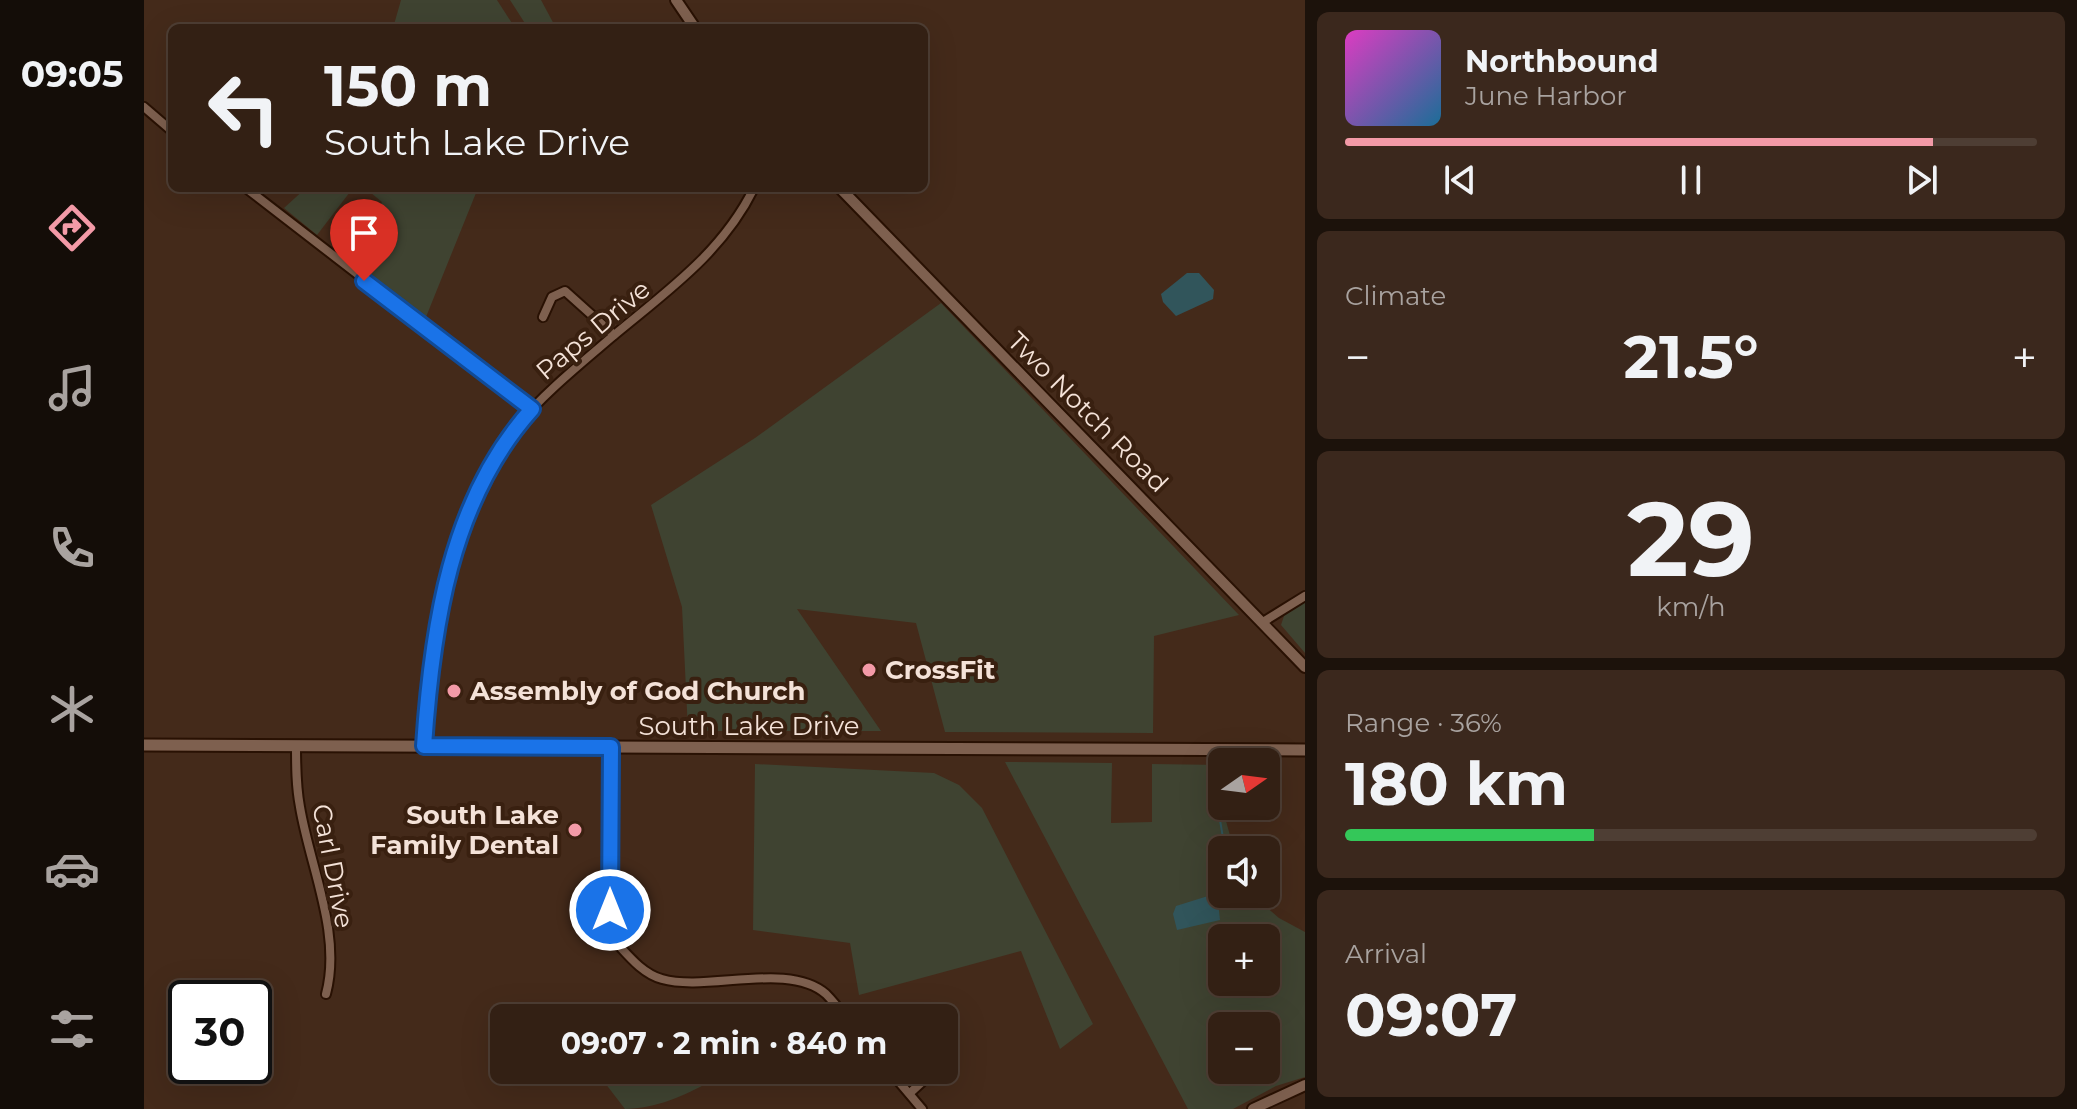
<!DOCTYPE html>
<meta charset="utf-8">
<style>
:root{--surface:#332014;--page:#3b281d;--text:#f1f3f6;--muted:#a9a3a0;--line:#4e3e34;--accent:#f39aa7}
body{margin:0;font-family:Montserrat,sans-serif;background:var(--page);color:var(--text);height:100vh;display:flex;flex-direction:column;font-size:30px;white-space:nowrap}
*{box-sizing:border-box;margin:0}
p{font-size:26px;color:var(--muted)}
.icon{flex:none;width:44px;height:44px;fill:none;stroke:currentColor;stroke-width:2;stroke-linecap:round;stroke-linejoin:round}
.map{position:relative;flex:1;overflow:hidden}
.details{display:flex;flex-direction:column;gap:12px;padding:12px;background:#1c120b;width:772px}
.details>*{flex:none}
.guide{position:absolute;left:24px;top:24px;width:760px;height:168px;border-radius:12px;box-shadow:0 8px 32px #0002,0 0 0 2px var(--line);background:#332014;color:var(--text);overflow:hidden}
.needle{width:52px;rotate:76deg}
.fabs{position:absolute;left:1064px;top:748px;display:grid;gap:16px}
.fabs a{display:grid;place-items:center;width:72px;height:72px;border-radius:12px;background:var(--surface);box-shadow:0 8px 32px #0002,0 0 0 2px var(--line);font-size:40px}
.speed{position:absolute;left:24px;top:980px;display:flex;gap:16px;font-size:40px;font-weight:700;text-align:center}
.speed>*{display:grid;place-content:center;width:104px;height:104px;border-radius:50%;background:var(--surface);box-shadow:0 8px 32px #0002,0 0 0 2px var(--line);line-height:1}
.speed .limit{border:4px solid #111;border-radius:12px;background:#fff;color:#111}
.pin{position:absolute;display:grid;place-items:center;width:68px;height:68px;color:#fff;margin:-82px -34px;border-radius:50% 50% 50% 0;rotate:-45deg;box-shadow:0 0 8px #0007}
.pin .icon{rotate:45deg}
.me{position:absolute;width:88px;margin:-44px;rotate:0deg;stroke-linejoin:round;filter:drop-shadow(0 0 6px #0008)}
.turn{display:flex;align-items:center;gap:28px;height:168px;padding:0 24px;font-size:36px}
.turn .icon{width:104px;height:104px;stroke-width:2.5}
.turn b{display:block;font-size:56px;line-height:68px}
.big{font-size:60px;font-weight:700;line-height:1.1}
.details .card{flex:1;display:flex;flex-direction:column;justify-content:center;gap:12px;min-width:0;padding:0 28px;border-radius:12px;background:var(--page)}
.details .dial{align-items:center;gap:0}
.dial b{font-size:104px;line-height:1}
.song{display:flex;align-items:center;gap:24px}
.cover{width:96px;height:96px;border-radius:12px;background:linear-gradient(135deg,hsl(310 70% 55%),hsl(200 70% 35%))}
.played{height:8px;border-radius:4px;background:linear-gradient(90deg,var(--accent) 85%,var(--line) 85%)}
.keys{display:flex;justify-content:space-around;direction:ltr}
.heat{display:flex;justify-content:space-between;align-items:center;font-size:44px;direction:ltr}
.charge{height:12px;border-radius:6px;background:linear-gradient(90deg,#34c759 36%,var(--line) 0)}
.trip{position:absolute;left:346px;top:1004px;width:468px;height:80px;border-radius:12px;background:var(--surface);box-shadow:0 8px 32px #0002,0 0 0 2px var(--line);font-weight:700;line-height:80px;text-align:center}
main{display:flex;flex:1;min-height:0}
.tabs{display:flex;flex-direction:column;width:144px;justify-content:space-around;align-items:center;background:#140d08;color:var(--muted)}
.tabs .icon{width:56px;height:56px}
.tabs .active{color:var(--accent)}
.tabs b{font-size:36px;color:var(--text)}
.map>svg:first-child{display:block}
.green{fill:#3f4331;fill-rule:evenodd}
.water{fill:#31555b}
.lines{fill:none;stroke-linecap:round;stroke-linejoin:round}
.stream{stroke:#31555b;stroke-width:2}
.minor-casing{stroke:#291103;stroke-width:12}
.tertiary-casing{stroke:#291103;stroke-width:14}
.secondary-casing{stroke:#291103;stroke-width:15}
.minor{stroke:#7e604f;stroke-width:8}
.tertiary{stroke:#7e604f;stroke-width:10}
.secondary{stroke:#7e604f;stroke-width:11}
.route-casing{stroke:#114b97;stroke-width:20}
.route{stroke:#1a73e8;stroke-width:14}
.poi-dot{fill:#f39aa7;stroke:#392010;stroke-width:3}
.labels{text-anchor:middle;stroke-width:8;stroke-linejoin:round;paint-order:stroke}
.street-label{font-size:26px;fill:#f4e2d8;stroke:#392010}
.poi-label{font-size:26px;font-weight:bold;fill:#f4e2d8;stroke:#392010;text-anchor:start}
</style>
<main>
<nav class="tabs">
<b>09:05</b>
<svg class="icon active" aria-label="directions" viewBox="0 0 24 24"><path d="M12 3l9 9-9 9-9-9zM9 14v-3h6M13 9l2 2-2 2"/></svg>
<svg class="icon" aria-label="music" viewBox="0 0 24 24"><path d="M9 18V5l10-2v13"/><circle cx="6" cy="18" r="3"/><circle cx="16" cy="16" r="3"/></svg>
<svg class="icon" aria-label="phone" viewBox="0 0 24 24"><path d="M5 4h4l2 5-3 2q2 4 5 5l2-3 5 2v4C11 20 4 13 5 4z"/></svg>
<svg class="icon" aria-label="climate" viewBox="0 0 24 24"><path d="M12 3v18M4 7l16 10M4 17L20 7"/></svg>
<svg class="icon" aria-label="car" viewBox="0 0 24 24"><path d="M5 17H2v-5l4-1 3-4h7l3 4 3 1v5h-3M9 17h6M6 11h13"/><circle cx="7" cy="17" r="2"/><circle cx="17" cy="17" r="2"/></svg>
<svg class="icon" aria-label="filters" viewBox="0 0 24 24"><path d="M4 7h16M4 17h16"/><circle cx="9" cy="7" r="2"/><circle cx="15" cy="17" r="2"/></svg>
</nav>
<div class="map">
<svg width="1161" height="1109" viewBox="0 0 1161 1109">
<rect width="100%" height="100%" fill="#442a1a"/>
<g class="green">
<path d="M 257,0 L 353,0 L 371,28 L 249,28 Z"/>
<path d="M 366,0 L 397,0 L 412,28 L 384,28 Z"/>
<path d="M 162,188 L 209,188 L 173,235 L 140,208 Z"/>
<path d="M 221,188 L 334,188 L 282,317 L 205,261 L 238,202 Z"/>
<path d="M 797,303 L 1095,615 L 1010,636 L 1009,733 L 801,732 L 772,623 L 653,609 L 737,731 L 544,731 L 538,607 L 507,505 L 611,438 Z"/>
<path d="M 1161,600 L 1161,653 L 1137,625 L 1141,613 Z"/>
<path d="M 861,762 L 968,763 L 967,823 L 1008,822 L 1008,764 L 1078,765 L 1078,806 L 1085,806 L 1082,821 L 1090,850 L 1078,850 L 1078,894 L 1107,894 L 1135,918 L 1161,932 L 1161,1077 L 1132,1086 L 1089,1109 L 1044,1109 ZM 1078,938 L 1122,938 L 1122,982 L 1078,982 ZM 1078,1026 L 1122,1026 L 1122,1070 L 1078,1070 Z"/>
<path d="M 611,764 L 790,773 L 815,785 L 838,808 L 949,1024 L 916,1049 L 877,951 L 715,995 L 706,943 L 609,930 Z"/>
<path d="M 451,1070 L 561,1070 L 567,1081 C 542,1095 511,1109 481,1109 Z"/>
</g>
<g class="water">
<path d="M 1043,273 L 1055,273 L 1070,290 L 1069,299 L 1032,316 L 1019,302 L 1017,294 Z"/>
<path d="M 1064,896 L 1074,902 L 1076,920 L 1033,930 L 1029,914 L 1032,906 Z"/>
</g>
<g class="lines">
<g class="stream">
<path d="M 1078,804 L 1076,820 L 1081,850"/>
<path d="M 1069,897 L 1078,881"/>
</g>
<defs>
<g id="minor">
<path d="M 0,107 L 28,131"/>
<path d="M 102,188 L 388,409"/>
<path d="M 399,317 L 408,297 L 421,291 L 470,335"/>
<path d="M 1119,622 L 1161,596"/>
<path d="M 152,745 C 152,766 152,786 156,807 C 166,867 198,934 182,994"/>
<path d="M 280,746 C 288,638 302,516 371,428 C 399,394 435,365 469,336 C 523,291 578,253 610,188"/>
<path d="M 467,747 L 466,936 C 481,951 496,973 518,979 C 563,992 645,961 682,994 C 689,1001 696,1010 702,1018"/>
<path d="M 663,1070 L 684,1070"/>
<path d="M 745,1070 L 778,1109"/>
<path d="M 766,1093 L 791,1070"/>
</g>
<g id="tertiary">
<path d="M 532,0 L 551,28"/>
<path d="M 696,188 L 1161,667"/>
<path d="M 1109,1109 L 1161,1085"/>
</g>
<path id="secondary" d="M 0,745 L 1161,750"/>
</defs>
<use href="#minor" class="minor-casing"/>
<use href="#tertiary" class="tertiary-casing"/>
<use href="#secondary" class="secondary-casing"/>
<use href="#minor" class="minor"/>
<use href="#tertiary" class="tertiary"/>
<use href="#secondary" class="secondary"/>
</g>
<g class="lines">
<defs>
<path id="route" d="M 220,281 L 388,409 C 306,500 288,628 280,746 L 467,747 L 466,910"/>
</defs>
<use href="#route" class="route-casing"/>
<use href="#route" class="route"/>
</g>
<g class="poi-dot">
<circle cx="725" cy="670" r="8"/>
<circle cx="310" cy="691" r="8"/>
<circle cx="431" cy="830" r="8"/>
</g>
<g class="labels">
<g class="street-label">
<text transform="translate(449 330) rotate(-40)" y="9">Paps Drive</text>
<text transform="translate(944 412) rotate(45)" y="9">Two Notch Road</text>
<text x="605" y="735">South Lake Drive</text>
<text transform="translate(189 866) rotate(79)" y="9">Carl Drive</text>
</g>
<g class="poi-label">
<text x="741" y="679">CrossFit</text>
<text x="326" y="700">Assembly of God Church</text>
<text x="415" y="824" text-anchor="end">South Lake<tspan x="415" dy="30">Family Dental</tspan></text>
</g>
</g>
</svg>
<div class="fabs">
<a><svg class="needle" viewBox="-14 -14 28 28"><path d="M0-13l5 13h-10z" fill="#e53935"/><path d="M0 13l5-13h-10z" fill="#a9a3a0"/></svg></a>
<a><svg class="icon" aria-label="sound" viewBox="0 0 24 24"><path d="M4 9h4l5-4v14l-5-4H4zM17 9q2 3 0 6"/></svg></a>
<a>+</a>
<a>−</a>
</div>
<div class="speed"><div class="limit">30</div></div>
<div class="pin" style="left:220px;top:281px;background:#d93025"><svg class="icon" aria-label="arrive" viewBox="0 0 24 24"><path d="M6 21V4h12l-3 4 3 4H6"/></svg></div>
<svg class="me" style="left:466px;top:910px" viewBox="-20 -20 40 40"><circle r="17" fill="#1a73e8" stroke="#fff" stroke-width="3"/><path d="M0-11L8 9 0 5-8 9z" fill="#fff"/></svg>
<div class="trip">09:07 · 2 min · 840 m</div>
<div class="guide">
<div class="turn"><svg class="icon" aria-label="left" viewBox="0 0 24 24"><path d="M17 20v-9H6M10 6l-5 5 5 5"/></svg><div><b>150 m</b>South Lake Drive</div></div>
</div>
</div>
<section class="details">
<div class="card">
<div class="song"><i class="cover"></i><div><b>Northbound</b><p>June Harbor</p></div></div>
<div class="played"></div>
<div class="keys"><svg class="icon" aria-label="previous" viewBox="0 0 24 24"><path d="M18 5L8 12l10 7zM5 5v14"/></svg><svg class="icon" aria-label="pause" viewBox="0 0 24 24"><path d="M8 5v14M16 5v14"/></svg><svg class="icon" aria-label="next" viewBox="0 0 24 24"><path d="M6 5l10 7-10 7zM19 5v14"/></svg></div>
</div>
<div class="card"><p>Climate</p>
<div class="heat"><a>−</a><b class="big">21.5°</b><a>+</a></div>
</div>
<div class="card dial"><b>29</b><p>km/h</p></div>
<div class="card"><p>Range · 36%</p><b class="big">180 km</b><div class="charge"></div></div>
<div class="card"><p>Arrival</p><b class="big">09:07</b></div>
</section>
</main>
